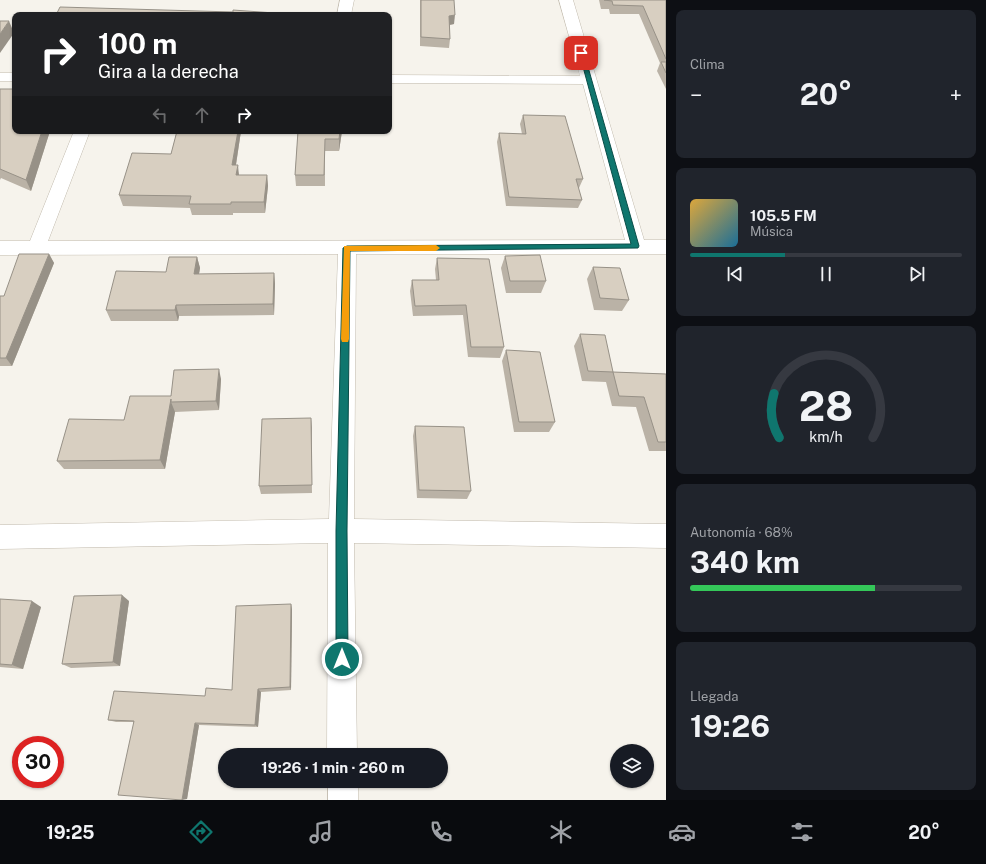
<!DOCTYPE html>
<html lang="es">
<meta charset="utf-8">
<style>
:root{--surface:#171b24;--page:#20242c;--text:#f1f3f6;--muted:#9ea1a6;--line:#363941;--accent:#0f766e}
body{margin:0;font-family:"Public Sans",sans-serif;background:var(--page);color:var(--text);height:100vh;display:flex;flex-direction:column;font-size:15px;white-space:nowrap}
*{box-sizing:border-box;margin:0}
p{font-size:13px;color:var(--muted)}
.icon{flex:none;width:22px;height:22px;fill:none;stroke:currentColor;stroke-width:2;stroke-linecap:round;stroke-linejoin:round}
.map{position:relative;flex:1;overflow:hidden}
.sheet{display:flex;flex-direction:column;gap:10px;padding:10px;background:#0d0f14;width:320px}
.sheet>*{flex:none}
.top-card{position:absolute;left:12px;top:12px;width:380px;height:122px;border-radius:8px;box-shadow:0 1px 3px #0004;background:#202124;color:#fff;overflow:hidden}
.tools{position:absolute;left:610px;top:744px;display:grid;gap:8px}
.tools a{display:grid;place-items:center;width:44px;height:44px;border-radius:50%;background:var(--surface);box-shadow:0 1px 3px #0004;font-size:20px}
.speed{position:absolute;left:12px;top:736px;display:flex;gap:8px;font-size:20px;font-weight:700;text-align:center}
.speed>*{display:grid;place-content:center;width:52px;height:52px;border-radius:50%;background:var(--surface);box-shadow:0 1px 3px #0004;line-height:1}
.speed .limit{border:6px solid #d22;background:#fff;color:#111}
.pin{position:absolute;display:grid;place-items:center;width:34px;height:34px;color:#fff;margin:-17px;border-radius:8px;box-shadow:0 2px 6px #0006}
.me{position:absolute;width:44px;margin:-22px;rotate:0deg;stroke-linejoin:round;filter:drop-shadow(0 0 3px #0008)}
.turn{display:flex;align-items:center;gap:14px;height:84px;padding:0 20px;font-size:18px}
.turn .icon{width:52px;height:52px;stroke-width:2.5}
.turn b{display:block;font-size:28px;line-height:34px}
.lanes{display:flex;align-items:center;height:38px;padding:0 20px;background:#0003;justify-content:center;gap:20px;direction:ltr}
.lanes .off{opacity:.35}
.big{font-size:30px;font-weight:700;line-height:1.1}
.sheet .tile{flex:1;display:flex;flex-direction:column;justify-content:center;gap:6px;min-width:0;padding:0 14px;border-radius:8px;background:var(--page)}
.sheet .dial{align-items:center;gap:0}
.dial svg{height:104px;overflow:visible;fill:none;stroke:var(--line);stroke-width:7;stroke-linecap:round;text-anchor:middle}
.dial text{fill:var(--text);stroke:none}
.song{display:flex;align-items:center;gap:12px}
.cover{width:48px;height:48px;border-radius:6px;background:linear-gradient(135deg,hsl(40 70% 55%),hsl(200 70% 35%))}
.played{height:4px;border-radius:2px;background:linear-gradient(90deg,var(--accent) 35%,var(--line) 35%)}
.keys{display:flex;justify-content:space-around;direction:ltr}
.heat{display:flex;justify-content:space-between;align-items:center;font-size:22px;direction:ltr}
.charge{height:6px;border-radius:3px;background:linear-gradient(90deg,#34c759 68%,var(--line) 0)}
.trip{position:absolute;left:218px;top:748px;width:230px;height:40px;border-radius:20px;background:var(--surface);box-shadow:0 1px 3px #0004;font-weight:700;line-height:40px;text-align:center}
.dock{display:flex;height:64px;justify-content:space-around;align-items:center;background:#090b0e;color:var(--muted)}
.dock .icon{width:28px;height:28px}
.dock .on{color:var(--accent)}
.dock b{font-size:18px;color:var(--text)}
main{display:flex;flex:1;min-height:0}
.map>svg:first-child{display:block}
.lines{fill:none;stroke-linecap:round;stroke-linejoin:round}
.street-casing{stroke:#c2bbae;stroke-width:1}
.street{fill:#fff;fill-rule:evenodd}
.wall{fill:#bab2a6}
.shaded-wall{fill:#979187}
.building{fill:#d8cfc1;stroke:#979187}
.route{fill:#0f766e;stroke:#0a4d48}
.slow{fill:#f59e0b}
</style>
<main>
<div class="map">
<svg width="666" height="800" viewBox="0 0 666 800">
<rect width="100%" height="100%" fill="#f6f3ec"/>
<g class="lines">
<defs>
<g id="street">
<path d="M 340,0 L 354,0 L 351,15 L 337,15 Z"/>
<path d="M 559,0 L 573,0 L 644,240 L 666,240 L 666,254 L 356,254 L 354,519 L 666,524 L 666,548 L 354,543 L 357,755 L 327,755 L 328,543 L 0,549 L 0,525 L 329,519 L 338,254 L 0,255 L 0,241 L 30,241 L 74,131 L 90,131 L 48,241 L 625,240 L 583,84 L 389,83 L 389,75 L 580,76 Z"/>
<rect x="0" y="73" width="15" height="8"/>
<rect x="328" y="781" width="30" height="19"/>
</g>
</defs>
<use href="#street" class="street-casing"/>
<use href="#street" class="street"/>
</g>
<g class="wall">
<path d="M 420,0 L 454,0 L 454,24 L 450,25 L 450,39 L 449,48 L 420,46 Z"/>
<path d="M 599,0 L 666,0 L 666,89 L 657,71 L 660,63 L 639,14 L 610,14 L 609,9 L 601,9 Z"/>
<path d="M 0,89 L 15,131 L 50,131 L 31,191 L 1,178 L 0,180 Z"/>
<path d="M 523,115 L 583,179 L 579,188 L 578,188 L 582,200 L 578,208 L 506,206 L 497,142 L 499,133 L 522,134 L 520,124 Z"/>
<path d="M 177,131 L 241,131 L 236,165 L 239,175 L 267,175 L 268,186 L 265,213 L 233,213 L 233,215 L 192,215 L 190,208 L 123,206 L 119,195 L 171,154 Z"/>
<path d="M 298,131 L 342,131 L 339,151 L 325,151 L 325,186 L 296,186 L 295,175 Z"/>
<path d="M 49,254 L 54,263 L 12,366 L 0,366 L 0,296 L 4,296 Z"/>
<path d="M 505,256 L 546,281 L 541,293 L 506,293 L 501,268 Z"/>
<path d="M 197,257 L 200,268 L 199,274 L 274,273 L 275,284 L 274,315 L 179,316 L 178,321 L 111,321 L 106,310 L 166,272 Z"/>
<path d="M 437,258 L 504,347 L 500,358 L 468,357 L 463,315 L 413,316 L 410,291 L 412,280 L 436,280 L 435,269 Z"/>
<path d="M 593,267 L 629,300 L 622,311 L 594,310 L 587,279 Z"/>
<path d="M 580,334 L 613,372 L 666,374 L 666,451 L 649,451 L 636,407 L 612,406 L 606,382 L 582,381 L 574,346 Z"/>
<path d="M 506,350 L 555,422 L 549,432 L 514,432 L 502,361 Z"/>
<path d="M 221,379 L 219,410 L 175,412 L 165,469 L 64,469 L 57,461 L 124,420 L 171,396 Z"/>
<path d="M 311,418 L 312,493 L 261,494 L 259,486 Z"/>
<path d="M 415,426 L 471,491 L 467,499 L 417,498 L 413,436 Z"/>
<path d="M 0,599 L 41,607 L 23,669 L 0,667 Z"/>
<path d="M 129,601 L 120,666 L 71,668 L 62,664 Z"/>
<path d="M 291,604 L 292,610 L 291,690 L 261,692 L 258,727 L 199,725 L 187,799 L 133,722 L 116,722 L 108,720 L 205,696 L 232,690 Z"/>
</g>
<g class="shaded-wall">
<path d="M 455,15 L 454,24 L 448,25 L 449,16 Z"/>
<path d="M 9,21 L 14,33 L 0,53 L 0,34 Z"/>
<path d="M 42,131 L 50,131 L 31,191 L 26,180 Z"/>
<path d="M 238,131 L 241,131 L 234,177 L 232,165 Z"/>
<path d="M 340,131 L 342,131 L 339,151 L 339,139 Z"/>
<path d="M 238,165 L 239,176 L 236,175 Z"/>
<path d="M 267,175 L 268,186 L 265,213 L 264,202 Z"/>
<path d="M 49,254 L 54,263 L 12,366 L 6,358 Z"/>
<path d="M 197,257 L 200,268 L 197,285 L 194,274 Z"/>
<path d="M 274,273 L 275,284 L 274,315 L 273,304 Z"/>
<path d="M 176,305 L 179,316 L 178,321 L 175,310 Z"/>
<path d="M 219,369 L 221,379 L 219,410 L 216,401 Z"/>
<path d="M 171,399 L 171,402 L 175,412 L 165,469 L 160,460 Z"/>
<path d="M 311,418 L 312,428 L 312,493 L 312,485 Z"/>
<path d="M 122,595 L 129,601 L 120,666 L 113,662 Z"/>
<path d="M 32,601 L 41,607 L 23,669 L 12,665 Z"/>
<path d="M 291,604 L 292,610 L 291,690 L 290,687 Z"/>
<path d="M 258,689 L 261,692 L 258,727 L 255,725 Z"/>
<path d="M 195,723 L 199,725 L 187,799 L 182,800 Z"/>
</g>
<g class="building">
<path d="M 421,0 L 454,0 L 455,15 L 449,16 L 450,39 L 421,37 Z"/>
<path d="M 604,0 L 666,0 L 666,59 L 643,6 L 613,5 L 612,1 Z"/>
<path d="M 60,7 L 233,12 L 233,10 L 288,14 L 288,15 L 56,15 Z"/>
<path d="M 0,21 L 9,21 L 0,34 Z"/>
<path d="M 661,62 L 666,62 L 666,73 Z"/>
<path d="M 0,89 L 15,89 L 15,131 L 42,131 L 26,180 L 0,169 Z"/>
<path d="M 523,115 L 565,116 L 583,179 L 576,179 L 582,200 L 509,197 L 499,133 L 526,134 Z"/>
<path d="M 177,131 L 238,131 L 232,165 L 238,165 L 236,175 L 267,175 L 264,202 L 231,202 L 231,204 L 189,204 L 191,196 L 119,195 L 132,153 L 171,154 Z"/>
<path d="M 298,131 L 340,131 L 339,139 L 325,139 L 324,175 L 295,175 Z"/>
<path d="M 19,254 L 49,254 L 6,358 L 0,358 L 0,296 L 4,296 Z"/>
<path d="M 540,255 L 546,281 L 510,281 L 505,256 Z"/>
<path d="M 169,257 L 197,257 L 194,274 L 274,273 L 273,304 L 176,305 L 175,310 L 106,310 L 116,271 L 166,272 Z"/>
<path d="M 437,258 L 489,259 L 504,347 L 471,347 L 466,305 L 415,306 L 412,280 L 439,280 Z"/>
<path d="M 593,267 L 620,268 L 629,300 L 600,298 Z"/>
<path d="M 580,334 L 605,335 L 613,372 L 588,371 Z"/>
<path d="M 506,350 L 540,352 L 555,422 L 519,422 Z"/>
<path d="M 219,369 L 216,401 L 171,402 L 171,399 L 160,460 L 57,461 L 69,419 L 124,420 L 130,396 L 171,396 L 174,370 Z"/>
<path d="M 613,372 L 666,374 L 666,442 L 658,442 L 644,397 L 619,396 Z"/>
<path d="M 311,418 L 312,485 L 259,486 L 262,419 Z"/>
<path d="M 415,426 L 464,427 L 471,491 L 419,490 Z"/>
<path d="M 122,595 L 113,662 L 62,664 L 74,596 Z"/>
<path d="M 0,599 L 32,601 L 12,665 L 0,664 Z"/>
<path d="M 291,604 L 290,687 L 258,689 L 255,725 L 195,723 L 182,800 L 118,795 L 134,721 L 108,720 L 114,691 L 205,696 L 206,688 L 232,690 L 236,606 Z"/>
</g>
<path class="route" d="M 579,52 L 584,53 L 639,246 L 638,248 L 350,251 L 347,531 L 348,659 L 346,663 L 342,665 L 338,663 L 336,659 L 336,531 L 343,248 L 347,246 L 631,244 Z"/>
<path class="slow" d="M 436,245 L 440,248 L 436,251 L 350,251 L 349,339 L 348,342 L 342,342 L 341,339 L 344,246 Z"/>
</svg>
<div class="tools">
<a><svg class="icon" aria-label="layers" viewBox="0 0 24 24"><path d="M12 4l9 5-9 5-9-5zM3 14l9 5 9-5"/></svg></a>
</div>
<div class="speed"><div class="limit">30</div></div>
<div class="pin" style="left:581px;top:53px;background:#d93025"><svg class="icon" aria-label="arrive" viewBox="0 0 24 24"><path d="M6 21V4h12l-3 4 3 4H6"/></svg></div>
<svg class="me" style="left:342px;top:659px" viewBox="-20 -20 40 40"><circle r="17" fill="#0f766e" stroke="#fff" stroke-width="3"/><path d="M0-11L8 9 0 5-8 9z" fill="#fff"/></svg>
<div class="trip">19:26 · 1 min · 260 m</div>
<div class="top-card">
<div class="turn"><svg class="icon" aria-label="right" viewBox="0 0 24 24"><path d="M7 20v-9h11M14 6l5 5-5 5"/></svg><div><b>100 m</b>Gira a la derecha</div></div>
<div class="lanes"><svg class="icon off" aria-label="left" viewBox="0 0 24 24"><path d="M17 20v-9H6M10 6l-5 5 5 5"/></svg><svg class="icon off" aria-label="ahead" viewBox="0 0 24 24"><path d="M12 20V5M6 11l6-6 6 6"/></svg><svg class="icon" aria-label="right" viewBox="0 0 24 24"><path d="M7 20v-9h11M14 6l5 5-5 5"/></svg></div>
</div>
</div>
<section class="sheet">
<div class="tile"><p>Clima</p>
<div class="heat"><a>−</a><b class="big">20°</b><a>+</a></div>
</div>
<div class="tile">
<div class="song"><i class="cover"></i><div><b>105.5 FM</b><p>Música</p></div></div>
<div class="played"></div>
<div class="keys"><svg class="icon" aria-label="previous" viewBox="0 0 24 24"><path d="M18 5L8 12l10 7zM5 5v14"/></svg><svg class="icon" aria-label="pause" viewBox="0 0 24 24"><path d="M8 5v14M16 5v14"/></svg><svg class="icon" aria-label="next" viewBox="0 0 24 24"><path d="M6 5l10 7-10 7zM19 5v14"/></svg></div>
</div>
<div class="tile dial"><svg viewBox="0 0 100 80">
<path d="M14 69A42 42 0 1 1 86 69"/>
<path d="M14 69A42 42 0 0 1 10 35" stroke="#0f766e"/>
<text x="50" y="56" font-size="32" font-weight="700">28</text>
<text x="50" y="72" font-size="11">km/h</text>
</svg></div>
<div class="tile"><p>Autonomía · 68%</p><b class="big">340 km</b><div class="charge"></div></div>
<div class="tile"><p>Llegada</p><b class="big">19:26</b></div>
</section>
</main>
<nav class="dock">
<b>19:25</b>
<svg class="icon on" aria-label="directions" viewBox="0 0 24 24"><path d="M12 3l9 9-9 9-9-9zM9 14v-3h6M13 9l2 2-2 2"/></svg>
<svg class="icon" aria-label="music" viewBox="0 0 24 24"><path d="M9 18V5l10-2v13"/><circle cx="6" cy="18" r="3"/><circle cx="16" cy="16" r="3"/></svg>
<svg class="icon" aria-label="phone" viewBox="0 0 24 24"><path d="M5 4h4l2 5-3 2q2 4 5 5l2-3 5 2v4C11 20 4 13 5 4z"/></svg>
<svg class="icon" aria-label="climate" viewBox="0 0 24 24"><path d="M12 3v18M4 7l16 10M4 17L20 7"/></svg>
<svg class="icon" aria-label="car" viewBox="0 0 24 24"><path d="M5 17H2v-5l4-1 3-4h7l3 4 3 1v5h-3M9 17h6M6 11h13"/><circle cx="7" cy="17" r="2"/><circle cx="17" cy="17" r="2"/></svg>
<svg class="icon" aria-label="filters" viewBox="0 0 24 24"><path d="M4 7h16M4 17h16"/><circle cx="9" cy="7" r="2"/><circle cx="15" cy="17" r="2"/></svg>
<b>20°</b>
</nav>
